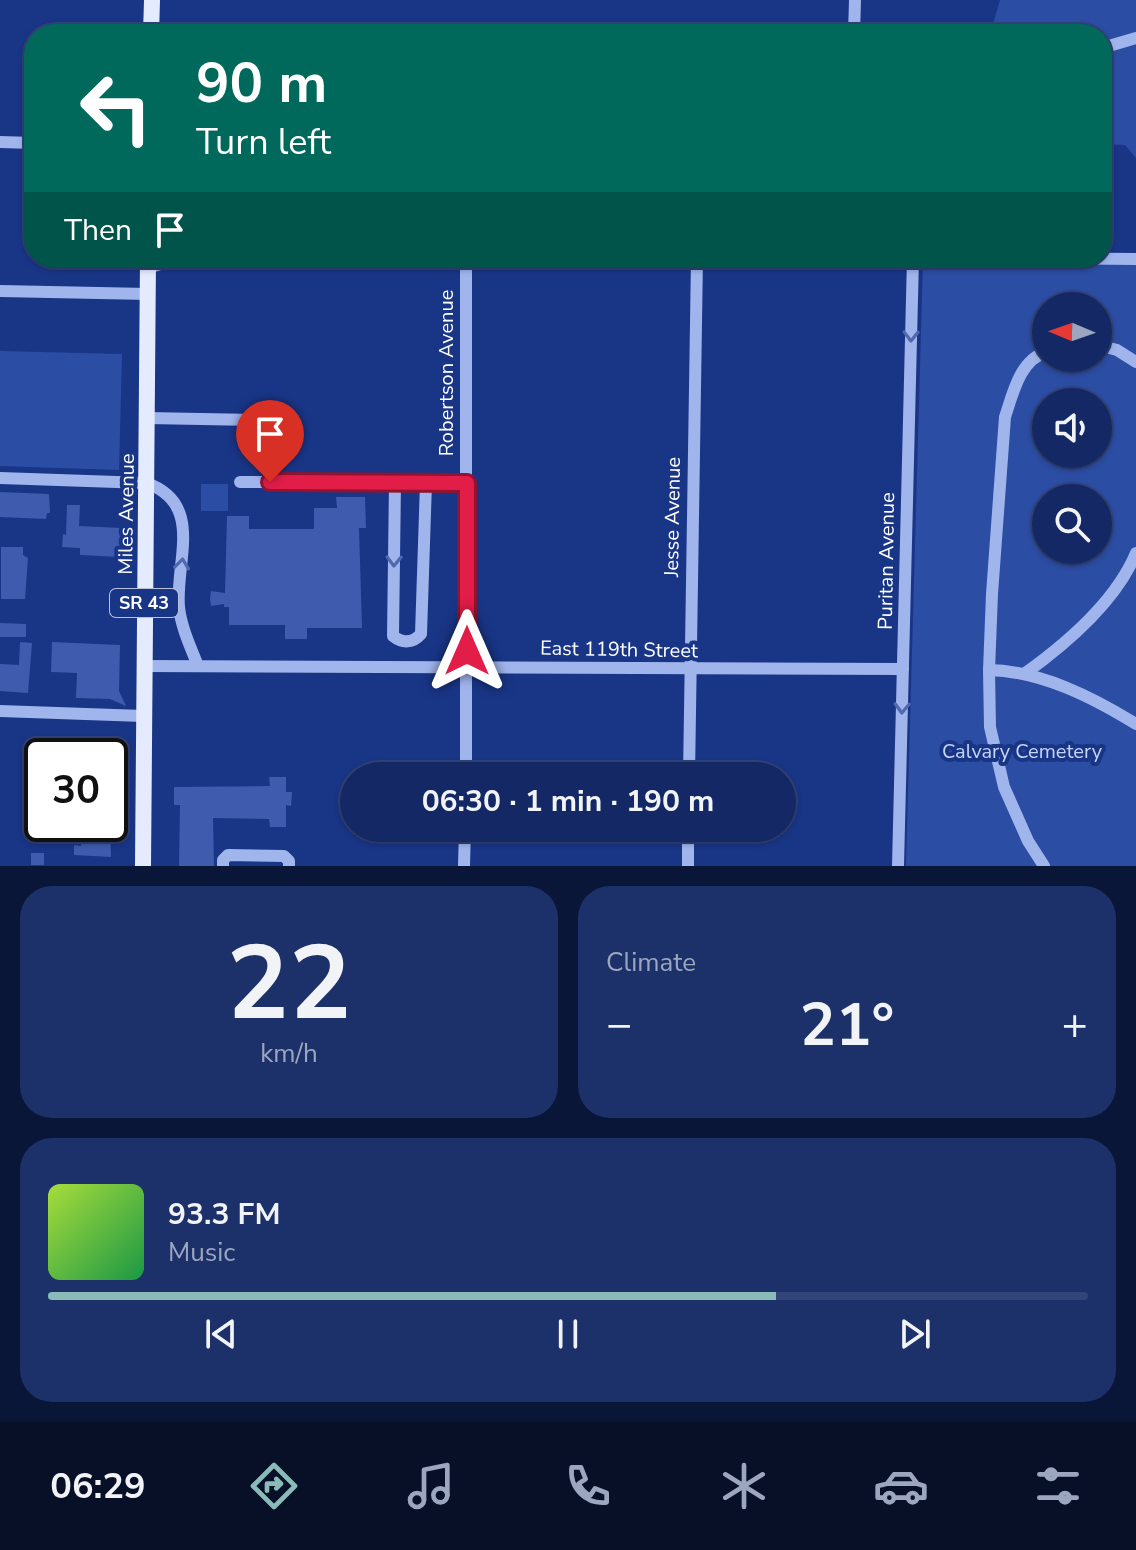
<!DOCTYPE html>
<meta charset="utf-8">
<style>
:root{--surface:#132864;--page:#1c306a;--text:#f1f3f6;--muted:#9da6bf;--line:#324478;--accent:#8bbbb9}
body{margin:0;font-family:"Nunito Sans",sans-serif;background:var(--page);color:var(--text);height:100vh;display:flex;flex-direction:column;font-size:30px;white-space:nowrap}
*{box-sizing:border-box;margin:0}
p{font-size:26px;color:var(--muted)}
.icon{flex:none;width:44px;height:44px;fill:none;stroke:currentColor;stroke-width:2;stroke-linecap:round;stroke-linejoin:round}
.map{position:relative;height:866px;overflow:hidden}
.panel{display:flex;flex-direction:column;gap:20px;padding:20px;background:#0a1637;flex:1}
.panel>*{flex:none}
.hud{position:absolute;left:24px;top:24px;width:1088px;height:244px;border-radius:32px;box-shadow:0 2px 6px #0004,0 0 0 2px var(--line);background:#00695c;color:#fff;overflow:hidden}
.needle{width:52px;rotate:272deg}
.buttons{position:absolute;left:1032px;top:292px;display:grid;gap:16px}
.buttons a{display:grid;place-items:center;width:80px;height:80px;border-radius:50%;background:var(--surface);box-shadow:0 2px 6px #0004,0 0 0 2px var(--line);font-size:40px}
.speed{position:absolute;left:24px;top:738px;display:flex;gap:16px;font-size:40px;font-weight:700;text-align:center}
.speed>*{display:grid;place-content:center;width:104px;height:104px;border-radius:50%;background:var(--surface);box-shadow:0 2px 6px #0004,0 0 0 2px var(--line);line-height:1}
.speed .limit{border:4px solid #111;border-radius:12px;background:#fff;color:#111}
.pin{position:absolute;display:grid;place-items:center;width:68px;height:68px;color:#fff;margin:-82px -34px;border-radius:50% 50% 50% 0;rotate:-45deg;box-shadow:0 0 8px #0007}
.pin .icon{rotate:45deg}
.me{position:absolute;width:88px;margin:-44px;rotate:0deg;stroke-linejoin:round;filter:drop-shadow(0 0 6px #0008)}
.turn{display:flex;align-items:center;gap:28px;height:168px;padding:0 40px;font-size:36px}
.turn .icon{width:104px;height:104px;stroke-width:2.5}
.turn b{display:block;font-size:56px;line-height:68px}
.then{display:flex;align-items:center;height:76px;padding:0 40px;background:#0003;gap:16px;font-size:30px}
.big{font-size:60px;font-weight:700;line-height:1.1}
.panel .widget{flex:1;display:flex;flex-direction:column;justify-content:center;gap:12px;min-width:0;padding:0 28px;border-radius:32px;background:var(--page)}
.panel .dial{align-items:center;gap:0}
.dial b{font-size:104px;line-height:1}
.song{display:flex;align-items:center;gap:24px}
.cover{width:96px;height:96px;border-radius:12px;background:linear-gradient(135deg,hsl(80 70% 55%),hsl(140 70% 35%))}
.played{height:8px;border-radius:4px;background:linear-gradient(90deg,var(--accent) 70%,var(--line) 70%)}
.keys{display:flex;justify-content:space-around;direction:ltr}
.heat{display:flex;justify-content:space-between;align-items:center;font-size:44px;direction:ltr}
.panel .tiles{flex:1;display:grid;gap:20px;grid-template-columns:1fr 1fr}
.widget:last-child{grid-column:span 2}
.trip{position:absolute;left:340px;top:762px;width:456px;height:80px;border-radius:40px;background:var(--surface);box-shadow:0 2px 6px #0004,0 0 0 2px var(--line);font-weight:700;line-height:80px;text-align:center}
.menu{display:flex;height:128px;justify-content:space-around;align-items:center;background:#081028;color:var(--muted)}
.menu .icon{width:56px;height:56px}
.menu .current{color:var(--accent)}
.menu b{font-size:36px;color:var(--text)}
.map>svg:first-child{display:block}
.green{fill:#2c4da4;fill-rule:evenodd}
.building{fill:#3e5bad}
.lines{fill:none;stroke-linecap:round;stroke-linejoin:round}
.minor{stroke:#a0b5ec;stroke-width:12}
.major{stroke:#e5ebff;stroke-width:16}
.oneway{stroke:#4f68af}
.route-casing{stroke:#92132f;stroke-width:20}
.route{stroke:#e11d48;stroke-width:14}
.labels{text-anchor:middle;stroke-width:8;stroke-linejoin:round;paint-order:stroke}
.shield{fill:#193586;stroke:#bac2db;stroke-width:2}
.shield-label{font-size:18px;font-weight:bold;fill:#fff}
.street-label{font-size:20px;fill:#fff;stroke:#193586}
.park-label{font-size:20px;fill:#c5d4f9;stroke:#193586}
</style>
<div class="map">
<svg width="1136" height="866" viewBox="0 0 1136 866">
<rect width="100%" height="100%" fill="#193586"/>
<g class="green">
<path d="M 1000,0 L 1136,0 L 1136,158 L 1125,145 L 1102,144 L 1102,34 L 990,34 Z"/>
<path d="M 923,260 L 1136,265 L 1136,866 L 906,866 ZM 1046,306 L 1098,306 L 1098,358 L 1046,358 ZM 1046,402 L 1098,402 L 1098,454 L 1046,454 ZM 1046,498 L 1098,498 L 1098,550 L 1046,550 Z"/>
<path d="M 0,351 L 122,354 L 119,470 L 0,466 Z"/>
<rect x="201" y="484" width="27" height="27"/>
</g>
<g class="building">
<path d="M 0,492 L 49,494 L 50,513 L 47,513 L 46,519 L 0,517 Z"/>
<path d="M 336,497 L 365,497 L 366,528 L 359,528 L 362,628 L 307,628 L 307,639 L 285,639 L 285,625 L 229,625 L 229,607 L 224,607 L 224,604 L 211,606 L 210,599 L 211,591 L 225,593 L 227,516 L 249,516 L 249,529 L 314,529 L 314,508 L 337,508 Z"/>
<path d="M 67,505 L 80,505 L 79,526 L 121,528 L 120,557 L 80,555 L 80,548 L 62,547 L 63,534 L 66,535 Z"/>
<path d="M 1,547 L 23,547 L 23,555 L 28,558 L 25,599 L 1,599 Z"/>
<path d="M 0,623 L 26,624 L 26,637 L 0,637 Z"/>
<path d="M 20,642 L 32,643 L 28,693 L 0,691 L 0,664 L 19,665 Z"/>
<path d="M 52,642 L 120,645 L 119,691 L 126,706 L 110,699 L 76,698 L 77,673 L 51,672 Z"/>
<path d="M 110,759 L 122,759 L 121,805 L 110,805 Z"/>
<path d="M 269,777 L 286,777 L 286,792 L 292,792 L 291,806 L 286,805 L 286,827 L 270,827 L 269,819 L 213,818 L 214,866 L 179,866 L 180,805 L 174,805 L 174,787 L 270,786 Z"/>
<path d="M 82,824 L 110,824 L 111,857 L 74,855 L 74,845 L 81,846 Z"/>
<rect x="31" y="853" width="13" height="12"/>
</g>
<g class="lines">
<g class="minor">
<path d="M 854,34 L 855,0"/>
<path d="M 1102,48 L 1136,38"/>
<path d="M 0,142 L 34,143"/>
<path d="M 1014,258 L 1136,259"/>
<path d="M 148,268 L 178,258"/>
<path d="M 0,291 L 148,294"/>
<path d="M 1098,345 L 1117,350 L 1136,362"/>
<path d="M 147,418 L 256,420 L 287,429"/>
<path d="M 0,478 L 146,483 C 205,503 175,562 179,607 C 181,627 191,648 198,666"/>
<path d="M 240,482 L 467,483"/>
<path d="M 395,483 L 393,636 C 403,644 413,643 421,634 L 426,483"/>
<path d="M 144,666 L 903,669"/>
<path d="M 989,670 C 1041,671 1092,697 1136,724"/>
<path d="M 1024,674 C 1066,644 1116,601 1136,553"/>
<path d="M 0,711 L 143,716"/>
<path d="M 466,776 L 466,258"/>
<path d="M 689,776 L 697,258"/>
<path d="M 223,866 L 223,860 L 228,855 L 284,856 L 289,861 L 289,866"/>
<path d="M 464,866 L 465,828"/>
<path d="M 688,866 L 688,828"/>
<path d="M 898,866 L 913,258"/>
<path d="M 1044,866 L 1028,841 L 1004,787 L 990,727 L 989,670 L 992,594 L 1005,417 C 1013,393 1020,360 1046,352"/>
</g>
<g class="major">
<path d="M 151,34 L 152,0"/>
<path d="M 143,866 L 148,258"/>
</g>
</g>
<defs><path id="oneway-chevron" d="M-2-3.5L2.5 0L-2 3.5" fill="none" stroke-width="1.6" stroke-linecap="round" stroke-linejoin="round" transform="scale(2)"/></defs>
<g class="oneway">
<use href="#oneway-chevron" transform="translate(911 336) rotate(91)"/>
<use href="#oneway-chevron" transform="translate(394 561) rotate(91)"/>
<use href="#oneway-chevron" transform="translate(182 564) rotate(-83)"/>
<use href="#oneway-chevron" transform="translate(902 708) rotate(92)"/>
</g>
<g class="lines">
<defs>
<path id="route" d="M 270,482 L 467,483 L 467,651"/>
</defs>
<use href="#route" class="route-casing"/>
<use href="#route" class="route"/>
</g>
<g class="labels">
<rect class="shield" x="110" y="589" width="68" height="28" rx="6"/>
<g class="shield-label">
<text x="144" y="609">SR 43</text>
</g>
<g class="street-label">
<text transform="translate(446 373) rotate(-90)" y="7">Robertson Avenue</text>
<text transform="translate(126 514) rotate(-89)" y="7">Miles Avenue</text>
<text transform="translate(672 517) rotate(-89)" y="7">Jesse Avenue</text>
<text transform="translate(886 561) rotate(-89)" y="7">Puritan Avenue</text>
<text transform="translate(619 649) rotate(1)" y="7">East 119th Street</text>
</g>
<g class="park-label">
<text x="1022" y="758">Calvary Cemetery</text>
</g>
</g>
</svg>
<div class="buttons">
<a><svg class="needle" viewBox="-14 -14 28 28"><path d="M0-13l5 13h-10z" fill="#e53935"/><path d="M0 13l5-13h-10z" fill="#9da6bf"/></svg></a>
<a><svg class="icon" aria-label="sound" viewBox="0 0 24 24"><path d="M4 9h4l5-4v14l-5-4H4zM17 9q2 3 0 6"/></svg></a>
<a><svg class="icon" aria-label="search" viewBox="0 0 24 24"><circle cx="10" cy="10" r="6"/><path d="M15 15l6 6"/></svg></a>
</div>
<div class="speed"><div class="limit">30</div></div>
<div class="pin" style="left:270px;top:482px;background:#d93025"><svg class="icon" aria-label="arrive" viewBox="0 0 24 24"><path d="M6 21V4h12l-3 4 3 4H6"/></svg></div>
<svg class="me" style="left:467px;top:651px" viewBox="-20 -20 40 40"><path d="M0-17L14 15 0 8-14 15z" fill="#e11d48" stroke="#fff" stroke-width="4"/></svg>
<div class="trip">06:30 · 1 min · 190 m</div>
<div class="hud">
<div class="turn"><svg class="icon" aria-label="left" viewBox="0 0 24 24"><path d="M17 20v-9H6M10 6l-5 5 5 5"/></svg><div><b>90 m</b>Turn left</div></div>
<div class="then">Then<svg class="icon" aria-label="arrive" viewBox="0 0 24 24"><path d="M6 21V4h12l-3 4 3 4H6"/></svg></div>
</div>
</div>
<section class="panel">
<div class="tiles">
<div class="widget dial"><b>22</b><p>km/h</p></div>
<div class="widget"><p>Climate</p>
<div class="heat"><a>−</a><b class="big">21°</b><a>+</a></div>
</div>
<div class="widget">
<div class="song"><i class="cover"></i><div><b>93.3 FM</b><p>Music</p></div></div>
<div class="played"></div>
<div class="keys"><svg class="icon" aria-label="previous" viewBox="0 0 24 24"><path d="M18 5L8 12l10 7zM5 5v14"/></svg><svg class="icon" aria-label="pause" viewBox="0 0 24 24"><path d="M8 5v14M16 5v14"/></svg><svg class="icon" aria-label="next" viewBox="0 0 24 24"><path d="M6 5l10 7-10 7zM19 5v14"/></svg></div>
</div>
</div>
</section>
<nav class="menu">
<b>06:29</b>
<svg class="icon current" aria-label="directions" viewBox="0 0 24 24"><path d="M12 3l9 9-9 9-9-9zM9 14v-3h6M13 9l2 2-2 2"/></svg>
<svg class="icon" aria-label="music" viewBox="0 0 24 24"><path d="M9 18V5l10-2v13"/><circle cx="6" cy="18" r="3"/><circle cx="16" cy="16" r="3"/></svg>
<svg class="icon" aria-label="phone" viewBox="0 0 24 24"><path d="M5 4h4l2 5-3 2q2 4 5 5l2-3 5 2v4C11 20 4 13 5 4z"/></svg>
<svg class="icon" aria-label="climate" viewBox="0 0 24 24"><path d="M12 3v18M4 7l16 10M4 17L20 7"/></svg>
<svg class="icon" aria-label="car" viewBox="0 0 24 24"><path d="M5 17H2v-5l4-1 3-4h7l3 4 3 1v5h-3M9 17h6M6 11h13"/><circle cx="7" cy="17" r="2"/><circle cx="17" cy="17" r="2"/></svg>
<svg class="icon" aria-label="filters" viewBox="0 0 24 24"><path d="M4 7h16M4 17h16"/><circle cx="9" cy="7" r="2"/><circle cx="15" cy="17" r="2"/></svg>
</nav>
